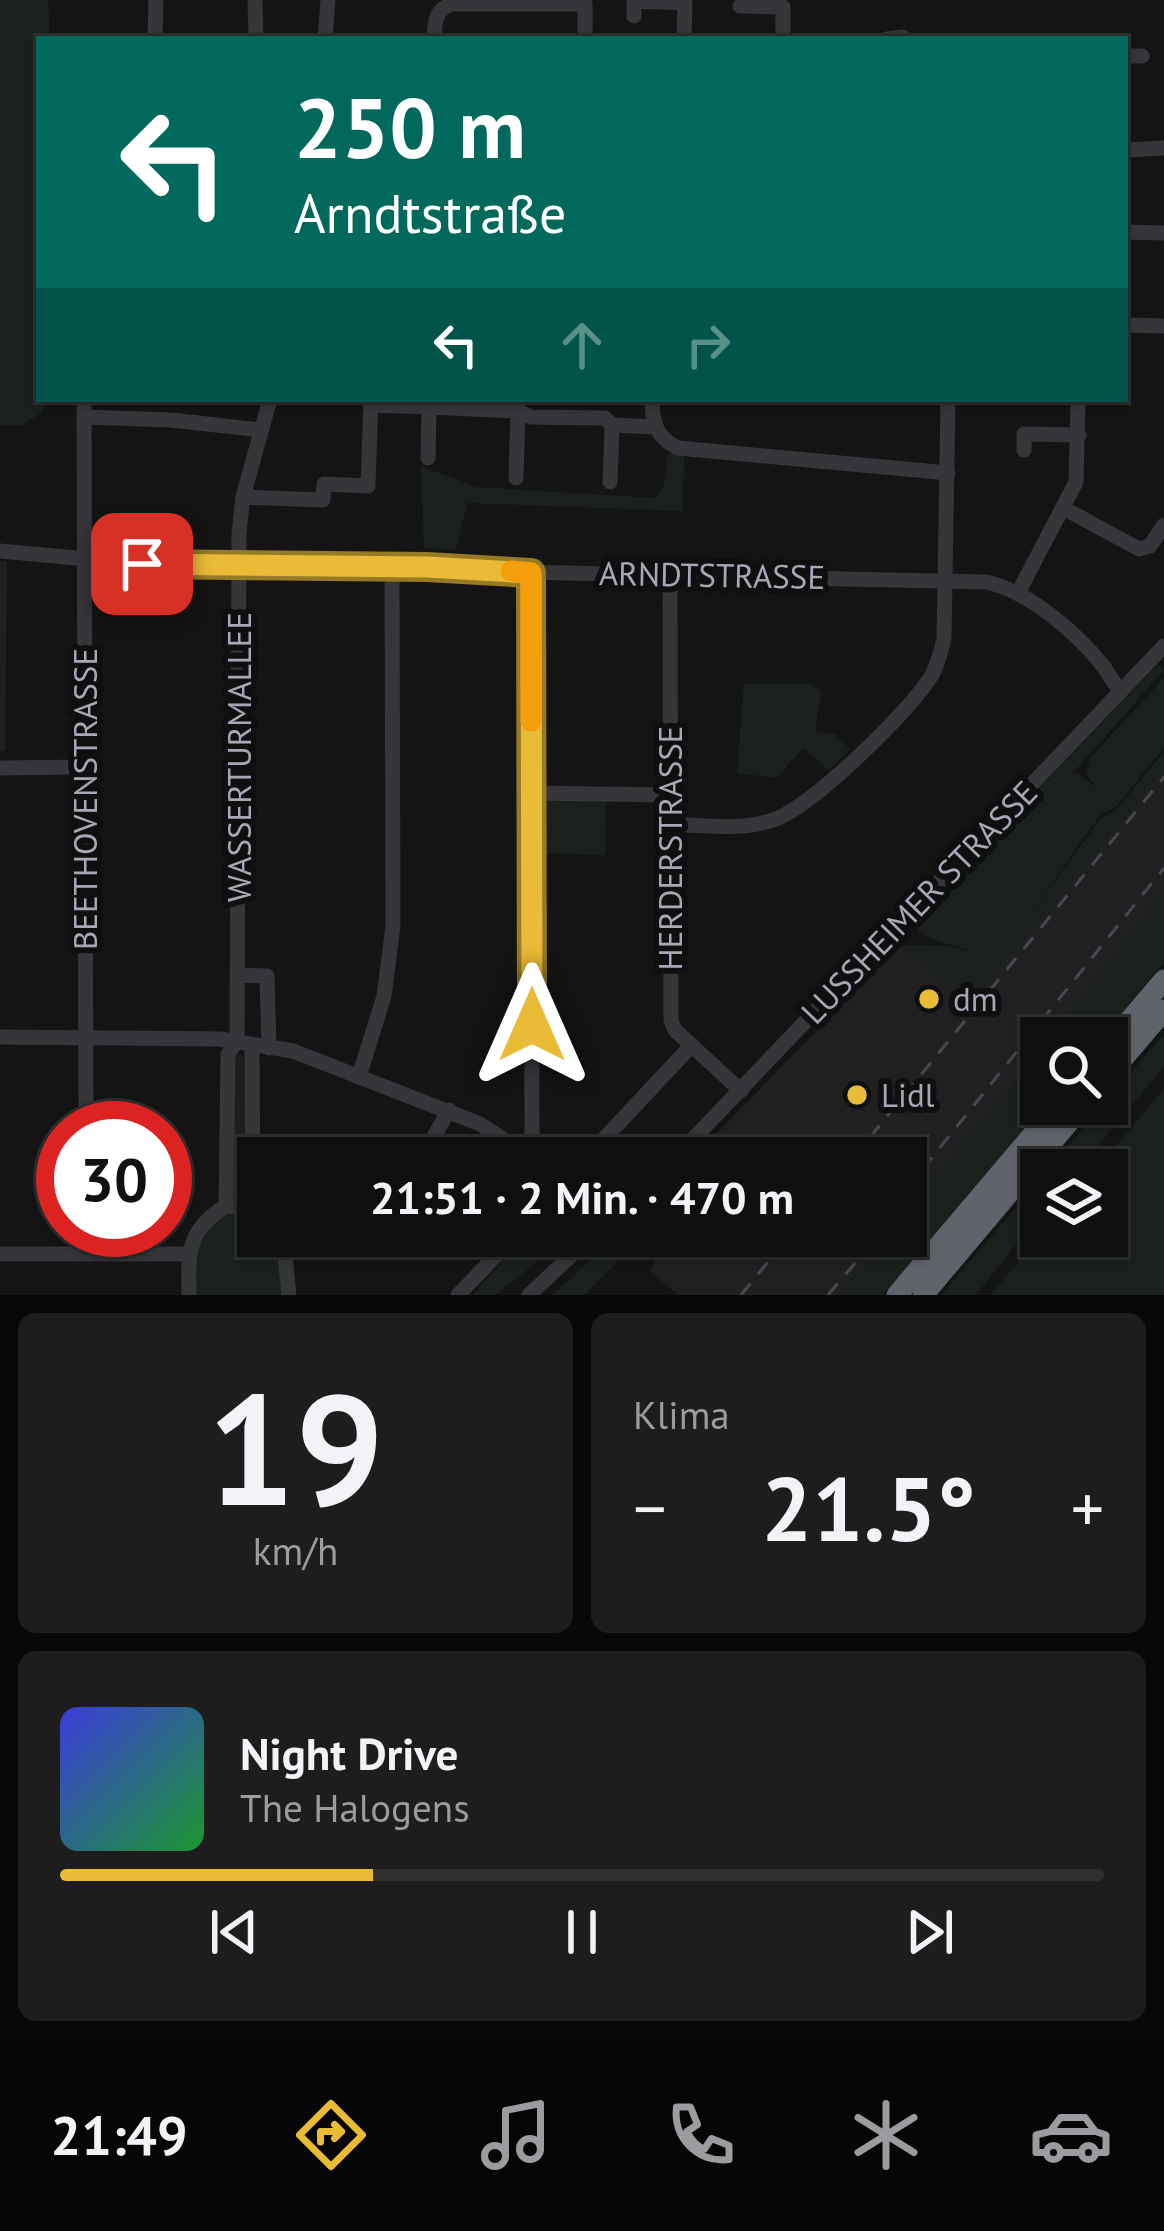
<!DOCTYPE html>
<html lang="de">
<meta charset="utf-8">
<style>
:root{--surface:#0f0f10;--page:#1d1d1e;--text:#f1f3f6;--muted:#9b9c9f;--line:#2f2f30;--accent:#eabb37}
body{margin:0;font-family:"PT Sans",sans-serif;background:var(--page);color:var(--text);height:100vh;display:flex;flex-direction:column;font-size:45px;white-space:nowrap}
*{box-sizing:border-box;margin:0}
p{font-size:39px;color:var(--muted)}
.icon{flex:none;width:66px;height:66px;fill:none;stroke:currentColor;stroke-width:2;stroke-linecap:round;stroke-linejoin:round}
.map{position:relative;height:1295px;overflow:hidden}
.drawer{display:flex;flex-direction:column;gap:18px;padding:18px;background:#080809;flex:1}
.drawer>*{flex:none}
.guide{position:absolute;left:36px;top:36px;width:1092px;height:366px;border-radius:0px;box-shadow:0 3px 9px #0004,0 0 0 3px var(--line);background:#00695c;color:#fff;overflow:hidden}
.buttons{position:absolute;left:1020px;top:1017px;display:grid;gap:24px}
.buttons a{display:grid;place-items:center;width:108px;height:108px;border-radius:0px;background:var(--surface);box-shadow:0 3px 9px #0004,0 0 0 3px var(--line);font-size:60px}
.speed{position:absolute;left:36px;top:1101px;display:flex;gap:24px;font-size:60px;font-weight:700;text-align:center}
.speed>*{display:grid;place-content:center;width:156px;height:156px;border-radius:50%;background:var(--surface);box-shadow:0 3px 9px #0004,0 0 0 3px var(--line);line-height:1}
.speed .limit{border:18px solid #d22;background:#fff;color:#111}
.pin{position:absolute;display:grid;place-items:center;width:102px;height:102px;color:#fff;margin:-51px;border-radius:24px;box-shadow:0 6px 18px #0006}
.me{position:absolute;width:132px;margin:-66px;rotate:0deg;stroke-linejoin:round;filter:drop-shadow(0 0 9px #0008)}
.turn{display:flex;align-items:center;gap:42px;height:252px;padding:0 60px;font-size:54px}
.turn .icon{width:156px;height:156px;stroke-width:2.5}
.turn b{display:block;font-size:84px;line-height:102px}
.lanes{display:flex;align-items:center;height:114px;padding:0 60px;background:#0003;justify-content:center;gap:60px;direction:ltr}
.lanes .off{opacity:.35}
.big{font-size:90px;font-weight:700;line-height:1.1}
.drawer .widget{flex:1;display:flex;flex-direction:column;justify-content:center;gap:18px;min-width:0;padding:0 42px;border-radius:18px;background:var(--page)}
.drawer .dial{align-items:center;gap:0}
.dial b{font-size:156px;line-height:1}
.song{display:flex;align-items:center;gap:36px}
.cover{width:144px;height:144px;border-radius:18px;background:linear-gradient(135deg,hsl(240 70% 55%),hsl(130 70% 35%))}
.played{height:12px;border-radius:6px;background:linear-gradient(90deg,var(--accent) 30%,var(--line) 30%)}
.keys{display:flex;justify-content:space-around;direction:ltr}
.heat{display:flex;justify-content:space-between;align-items:center;font-size:66px;direction:ltr}
.drawer .tiles{flex:1;display:grid;gap:18px;grid-template-columns:1fr 1fr}
.widget:last-child{grid-column:span 2}
.trip{position:absolute;left:237px;top:1137px;width:690px;height:120px;border-radius:0px;background:var(--surface);box-shadow:0 3px 9px #0004,0 0 0 3px var(--line);font-weight:700;line-height:120px;text-align:center}
.dock{display:flex;height:192px;justify-content:space-around;align-items:center;background:#060606;color:var(--muted)}
.dock .icon{width:84px;height:84px}
.dock .selected{color:var(--accent)}
.dock b{font-size:54px;color:var(--text)}
.map>svg:first-child{display:block}
.built{fill:#202022}
.green{fill:#1a201b}
.lines{fill:none;stroke-linecap:round;stroke-linejoin:round}
.minor{stroke:#35353a;stroke-width:15}
.highway{stroke:#61636b;stroke-width:21}
.rail{stroke:#48494f;stroke-width:3;stroke-dasharray:15 12;stroke-linecap:butt}
.route-casing{stroke:#987a24;stroke-width:30}
.route{stroke:#eabb37;stroke-width:21}
.slow{stroke:#f59e0b;stroke-width:21}
.poi-dot{fill:#eabb37;stroke:#0f0f10;stroke-width:4.5}
.labels{text-anchor:middle;stroke-width:12;stroke-linejoin:round;paint-order:stroke}
.street-label{font-size:33px;fill:#a6a9b5;stroke:#0f0f10}
.poi-label{font-size:33px;fill:#a6a9b5;stroke:#0f0f10;text-anchor:start}
</style>
<div class="map">
<svg width="1164" height="1295" viewBox="0 0 1164 1295">
<rect width="100%" height="100%" fill="#141415"/>
<g class="built">
<path d="M 0,561 L 7,562 L 5,751 L 0,751 Z"/>
<path d="M 1164,767 L 1164,894 L 1052,1038 L 1041,1038 L 1041,1051 L 906,1215 L 906,1158 L 693,1158 L 900,945 L 973,1001 Z"/>
<path d="M 669,1236 L 888,1236 L 838,1295 L 677,1295 L 650,1270 Z"/>
</g>
<g class="green">
<path d="M 0,0 L 48,0 L 50,39 L 39,39 L 39,399 L 45,399 L 43,412 L 22,425 L 0,425 Z"/>
<path d="M 668,453 L 684,455 L 683,511 L 467,503 L 456,550 L 424,548 L 421,466 L 477,487 L 655,498 L 663,489 Z"/>
<path d="M 1158,664 L 1164,670 L 1067,780 L 1076,772 L 1096,788 L 1086,774 L 1090,758 L 1164,678 L 1164,748 L 1116,807 L 1101,814 L 1021,927 L 1101,818 L 1116,810 L 1164,751 L 1164,767 L 972,1002 L 900,945 L 948,946 L 976,953 C 955,944 922,942 912,922 Z"/>
<path d="M 744,684 L 811,684 L 821,691 L 815,732 L 835,734 L 850,749 L 829,770 L 803,748 L 777,778 L 737,773 Z"/>
<path d="M 545,797 L 606,799 L 605,855 L 544,853 Z"/>
<path d="M 1164,894 L 1164,962 L 1101,1038 L 1052,1038 Z"/>
<path d="M 1164,1034 L 1164,1067 L 1077,1170 L 1048,1170 Z"/>
<path d="M 1041,1051 L 1041,1104 L 1045,1104 L 883,1295 L 838,1295 L 888,1236 L 906,1236 L 906,1215 Z"/>
<path d="M 237,1054 L 247,1058 L 247,1199 L 243,1202 L 232,1199 L 232,1058 Z"/>
<path d="M 1164,1088 L 1164,1295 L 990,1295 L 1042,1236 L 1107,1236 L 1107,1170 L 1097,1170 Z"/>
<path d="M 1041,1178 L 1041,1213 L 976,1295 L 941,1295 Z"/>
<path d="M 226,1212 L 258,1215 L 258,1236 L 279,1236 L 286,1295 L 191,1295 C 195,1253 191,1239 226,1212 Z"/>
<path d="M 525,1236 L 569,1236 L 495,1295 L 472,1295 Z"/>
<path d="M 616,1236 L 643,1236 L 584,1295 L 553,1295 Z"/>
</g>
<g class="lines">
<g class="minor">
<path d="M 255,0 L 256,39"/>
<path d="M 740,6 L 783,7 L 783,39"/>
<path d="M 634,16 L 634,1 L 685,3 L 684,39"/>
<path d="M 155,39 L 156,0"/>
<path d="M 325,39 L 328,0"/>
<path d="M 434,39 C 435,23 434,10 452,4 L 585,4 L 585,39"/>
<path d="M 887,39 L 903,37"/>
<path d="M 1125,56 L 1142,56"/>
<path d="M 1125,150 L 1164,148"/>
<path d="M 1125,232 L 1164,233"/>
<path d="M 1125,325 L 1164,326"/>
<path d="M 84,399 L 86,1128"/>
<path d="M 518,399 L 518,411 L 531,417 L 605,418 L 612,425 L 654,427"/>
<path d="M 652,399 C 652,423 656,437 678,448 L 948,473"/>
<path d="M 371,405 L 429,407 L 429,403"/>
<path d="M 84,417 L 171,420 L 260,430"/>
<path d="M 1024,450 L 1024,434 L 1079,435"/>
<path d="M 428,458 L 429,407 L 518,411 L 516,478"/>
<path d="M 610,482 L 612,425"/>
<path d="M 243,497 L 323,500 L 324,484 L 368,486 L 371,399"/>
<path d="M 1065,509 L 1139,549 L 1150,546 L 1164,525"/>
<path d="M 0,551 L 142,564 L 986,582 C 1029,591 1077,633 1104,667 C 1110,676 1113,683 1121,691"/>
<path d="M 531,573 L 532,1156"/>
<path d="M 670,574 L 671,1021 L 675,1030 L 741,1091"/>
<path d="M 1019,591 L 1076,482 L 1078,399"/>
<path d="M 0,768 L 84,767"/>
<path d="M 531,793 L 670,795"/>
<path d="M 670,824 C 703,825 741,831 773,820 C 811,808 911,710 932,675 C 938,664 941,651 944,639 L 948,399"/>
<path d="M 238,975 L 267,976 L 269,1048"/>
<path d="M 0,1037 L 220,1039 L 293,1051 L 480,1124 L 532,1158"/>
<path d="M 252,1047 L 253,1206"/>
<path d="M 359,1077 L 384,996 L 393,926 L 392,568"/>
<path d="M 422,1158 L 449,1110"/>
<path d="M 586,1158 L 692,1045"/>
<path d="M 675,1158 L 1164,646"/>
<path d="M 226,1206 L 228,1054 L 237,1041 L 239,533 L 243,497 L 270,399"/>
<path d="M 86,1230 L 86,1254"/>
<path d="M 283,1236 L 289,1295"/>
<path d="M 287,1251 L 323,1236"/>
<path d="M 0,1254 L 188,1254"/>
<path d="M 189,1295 C 188,1253 187,1230 226,1206 L 258,1209"/>
<path d="M 458,1295 L 515,1236"/>
<path d="M 529,1295 L 592,1236"/>
</g>
<g class="highway">
<path d="M 1107,1047 L 1164,980"/>
<path d="M 1107,1077 L 1164,1010"/>
<path d="M 897,1295 L 1059,1104"/>
<path d="M 923,1295 L 1084,1104"/>
</g>
<g class="rail">
<path d="M 853,1158 L 1164,777"/>
<path d="M 906,1190 L 1164,868"/>
<path d="M 741,1295 L 789,1236"/>
<path d="M 828,1295 L 878,1236"/>
</g>
</g>
<g class="lines">
<defs>
<path id="route" d="M 142,564 L 427,567 L 531,573 L 532,1025"/>
</defs>
<use href="#route" class="route-casing"/>
<use href="#route" class="route"/>
<path class="slow" d="M 511,571 L 531,573 L 531,721"/>
</g>
<g class="poi-dot">
<circle cx="929" cy="999" r="12"/>
<circle cx="857" cy="1095" r="12"/>
</g>
<g class="labels">
<g class="street-label">
<text transform="translate(712 575) rotate(1)" y="12">ARNDTSTRASSE</text>
<text transform="translate(239 757) rotate(-90)" y="12">WASSERTURMALLEE</text>
<text transform="translate(85 799) rotate(-90)" y="12">BEETHOVENSTRASSE</text>
<text transform="translate(670 848) rotate(-90)" y="12">HERDERSTRASSE</text>
<text transform="translate(919 902) rotate(-46)" y="12">LUSSHEIMER STRASSE</text>
</g>
<g class="poi-label">
<text x="953" y="1011">dm</text>
<text x="881" y="1107">Lidl</text>
</g>
</g>
</svg>
<div class="buttons">
<a><svg class="icon" aria-label="search" viewBox="0 0 24 24"><circle cx="10" cy="10" r="6"/><path d="M15 15l6 6"/></svg></a>
<a><svg class="icon" aria-label="layers" viewBox="0 0 24 24"><path d="M12 4l9 5-9 5-9-5zM3 14l9 5 9-5"/></svg></a>
</div>
<div class="speed"><div class="limit">30</div></div>
<div class="pin" style="left:142px;top:564px;background:#d93025"><svg class="icon" aria-label="arrive" viewBox="0 0 24 24"><path d="M6 21V4h12l-3 4 3 4H6"/></svg></div>
<svg class="me" style="left:532px;top:1025px" viewBox="-20 -20 40 40"><path d="M0-17L14 15 0 8-14 15z" fill="#eabb37" stroke="#fff" stroke-width="4"/></svg>
<div class="trip">21:51 · 2 Min. · 470 m</div>
<div class="guide">
<div class="turn"><svg class="icon" aria-label="left" viewBox="0 0 24 24"><path d="M17 20v-9H6M10 6l-5 5 5 5"/></svg><div><b>250 m</b>Arndtstraße</div></div>
<div class="lanes"><svg class="icon" aria-label="left" viewBox="0 0 24 24"><path d="M17 20v-9H6M10 6l-5 5 5 5"/></svg><svg class="icon off" aria-label="ahead" viewBox="0 0 24 24"><path d="M12 20V5M6 11l6-6 6 6"/></svg><svg class="icon off" aria-label="right" viewBox="0 0 24 24"><path d="M7 20v-9h11M14 6l5 5-5 5"/></svg></div>
</div>
</div>
<section class="drawer">
<div class="tiles">
<div class="widget dial"><b>19</b><p>km/h</p></div>
<div class="widget"><p>Klima</p>
<div class="heat"><a>−</a><b class="big">21.5°</b><a>+</a></div>
</div>
<div class="widget">
<div class="song"><i class="cover"></i><div><b>Night Drive</b><p>The Halogens</p></div></div>
<div class="played"></div>
<div class="keys"><svg class="icon" aria-label="previous" viewBox="0 0 24 24"><path d="M18 5L8 12l10 7zM5 5v14"/></svg><svg class="icon" aria-label="pause" viewBox="0 0 24 24"><path d="M8 5v14M16 5v14"/></svg><svg class="icon" aria-label="next" viewBox="0 0 24 24"><path d="M6 5l10 7-10 7zM19 5v14"/></svg></div>
</div>
</div>
</section>
<nav class="dock">
<b>21:49</b>
<svg class="icon selected" aria-label="directions" viewBox="0 0 24 24"><path d="M12 3l9 9-9 9-9-9zM9 14v-3h6M13 9l2 2-2 2"/></svg>
<svg class="icon" aria-label="music" viewBox="0 0 24 24"><path d="M9 18V5l10-2v13"/><circle cx="6" cy="18" r="3"/><circle cx="16" cy="16" r="3"/></svg>
<svg class="icon" aria-label="phone" viewBox="0 0 24 24"><path d="M5 4h4l2 5-3 2q2 4 5 5l2-3 5 2v4C11 20 4 13 5 4z"/></svg>
<svg class="icon" aria-label="climate" viewBox="0 0 24 24"><path d="M12 3v18M4 7l16 10M4 17L20 7"/></svg>
<svg class="icon" aria-label="car" viewBox="0 0 24 24"><path d="M5 17H2v-5l4-1 3-4h7l3 4 3 1v5h-3M9 17h6M6 11h13"/><circle cx="7" cy="17" r="2"/><circle cx="17" cy="17" r="2"/></svg>
</nav>
